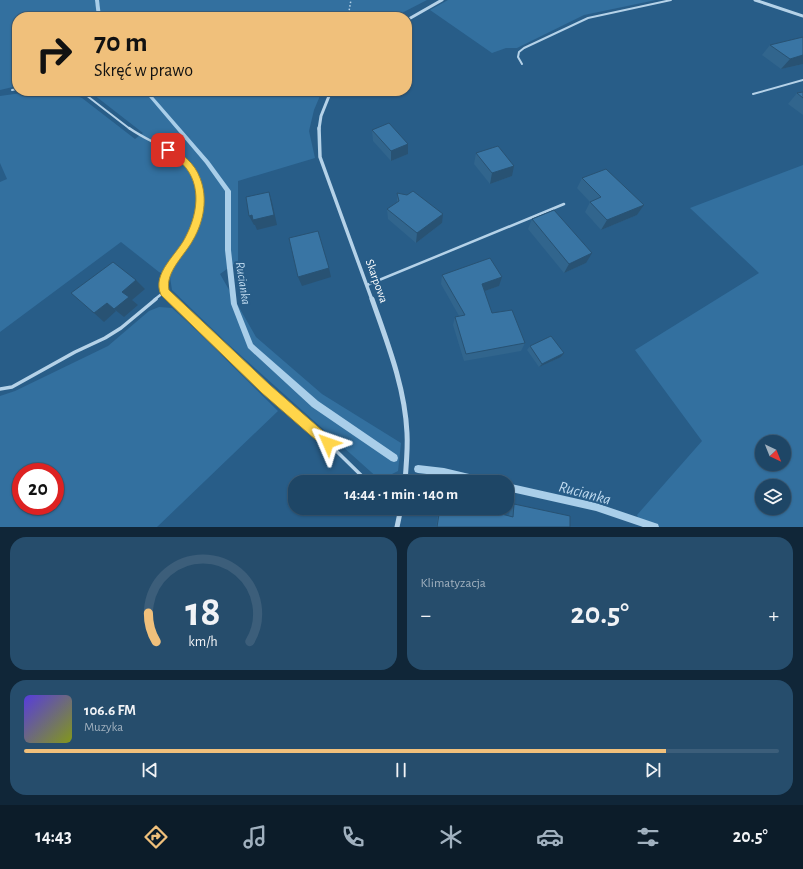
<!DOCTYPE html>
<html lang="pl">
<meta charset="utf-8">
<style>
:root{--surface:#1e4666;--page:#264d6c;--text:#f1f3f6;--muted:#a1b1bf;--line:#3c5e7a;--accent:#f0c07b}
body{margin:0;font-family:"Alegreya Sans",sans-serif;background:var(--page);color:var(--text);height:100vh;display:flex;flex-direction:column;font-size:15px;white-space:nowrap}
*{box-sizing:border-box;margin:0}
p{font-size:13px;color:var(--muted)}
.icon{flex:none;width:22px;height:22px;fill:none;stroke:currentColor;stroke-width:2;stroke-linecap:round;stroke-linejoin:round}
.map{position:relative;height:527px;overflow:hidden}
.details{display:flex;flex-direction:column;gap:10px;padding:10px;background:#102638;flex:1}
.details>*{flex:none}
.top-card{position:absolute;left:12px;top:12px;width:400px;height:84px;border-radius:16px;box-shadow:0 1px 3px #0004,0 0 0 1px var(--line);background:#f0c07b;color:#111;overflow:hidden}
.needle{width:26px;rotate:137deg}
.controls{position:absolute;left:755px;top:435px;display:grid;gap:8px}
.controls a{display:grid;place-items:center;width:36px;height:36px;border-radius:50%;background:var(--surface);box-shadow:0 1px 3px #0004,0 0 0 1px var(--line);font-size:20px}
.speed{position:absolute;left:12px;top:463px;display:flex;gap:8px;font-size:20px;font-weight:700;text-align:center}
.speed>*{display:grid;place-content:center;width:52px;height:52px;border-radius:50%;background:var(--surface);box-shadow:0 1px 3px #0004,0 0 0 1px var(--line);line-height:1}
.speed .limit{border:6px solid #d22;background:#fff;color:#111}
.pin{position:absolute;display:grid;place-items:center;width:34px;height:34px;color:#fff;margin:-17px;border-radius:8px;box-shadow:0 2px 6px #0006}
.me{position:absolute;width:44px;margin:-22px;rotate:313deg;stroke-linejoin:round;filter:drop-shadow(0 0 3px #0008)}
.turn{display:flex;align-items:center;gap:14px;height:84px;padding:0 16px;font-size:18px}
.turn .icon{width:52px;height:52px;stroke-width:2.5}
.turn b{display:block;font-size:28px;line-height:34px}
.big{font-size:30px;font-weight:700;line-height:1.1}
.details .card{flex:1;display:flex;flex-direction:column;justify-content:center;gap:6px;min-width:0;padding:0 14px;border-radius:16px;background:var(--page)}
.details .dial{align-items:center;gap:0}
.dial svg{height:104px;overflow:visible;fill:none;stroke:var(--line);stroke-width:7;stroke-linecap:round;text-anchor:middle}
.dial text{fill:var(--text);stroke:none}
.song{display:flex;align-items:center;gap:12px}
.cover{width:48px;height:48px;border-radius:6px;background:linear-gradient(135deg,hsl(250 70% 55%),hsl(70 70% 35%))}
.played{height:4px;border-radius:2px;background:linear-gradient(90deg,var(--accent) 85%,var(--line) 85%)}
.keys{display:flex;justify-content:space-around;direction:ltr}
.heat{display:flex;justify-content:space-between;align-items:center;font-size:22px;direction:ltr}
.details .tiles{flex:1;display:grid;gap:10px;grid-template-columns:1fr 1fr}
.card:last-child{grid-column:span 2}
.trip{position:absolute;left:288px;top:475px;width:226px;height:40px;border-radius:16px;background:var(--surface);box-shadow:0 1px 3px #0004,0 0 0 1px var(--line);font-weight:700;line-height:40px;text-align:center}
.tab-bar{display:flex;height:64px;justify-content:space-around;align-items:center;background:#0c1c29;color:var(--muted)}
.tab-bar .icon{width:28px;height:28px}
.tab-bar .current{color:var(--accent)}
.tab-bar b{font-size:18px;color:var(--text)}
.map>svg:first-child{display:block}
.green{fill:#33709f;fill-rule:evenodd}
.lines{fill:none;stroke-linecap:round;stroke-linejoin:round}
.stream{fill:#a9cee9;fill-rule:evenodd}
.path{stroke:#b5d2e8;stroke-width:1.5;stroke-dasharray:1.5 2;stroke-linecap:butt}
.service-far2{stroke:#b5d2e8;stroke-width:2}
.service-far1{stroke:#b5d2e8;stroke-width:2.5}
.service{stroke:#b5d2e8;stroke-width:3.5}
.minor-far2{stroke:#b5d2e8;stroke-width:3}
.minor-far1{stroke:#b5d2e8;stroke-width:3.5}
.minor{stroke:#b5d2e8;stroke-width:5}
.wall{fill:#31658d}
.shaded-wall{fill:#285273}
.building{fill:#3975a4;stroke:#285273}
.route{fill:#ffd54a;stroke:#a68a30}
.labels{text-anchor:middle;stroke-width:4;stroke-linejoin:round;paint-order:stroke}
.street-label{font-size:12px;fill:#fff;stroke:#285d88}
.water-label{font-size:13px;font-style:italic;fill:#c0dbf0;stroke:#285d88}
.near-water-label{font-size:16px;font-style:italic;fill:#c0dbf0;stroke:#285d88}
</style>
<div class="map">
<svg width="803" height="527" viewBox="0 0 803 527">
<rect width="100%" height="100%" fill="#285d88"/>
<g class="green">
<path d="M 0,0 L 427,0 L 394,17 L 17,17 L 17,86 L 0,90 Z"/>
<path d="M 448,0 L 656,0 L 584,15 L 517,48 L 506,48 L 492,53 L 430,10 Z"/>
<path d="M 36,91 L 63,91 L 82,98 L 135,139 L 143,133 L 89,91 L 322,91 L 314,110 L 309,131 L 315,158 L 238,181 L 238,261 L 220,274 L 256,337 L 322,394 L 401,443 L 398,471 L 380,480 L 227,343 L 172,290 L 170,277 L 159,272 L 121,242 L 0,332 L 0,182 L 7,179 L 0,163 L 0,96 Z"/>
<path d="M 803,165 L 803,527 L 642,527 L 637,515 L 702,441 L 635,350 L 759,273 L 690,208 ZM 762,442 L 784,442 L 784,464 L 762,464 ZM 762,486 L 784,486 L 784,508 L 762,508 Z"/>
<path d="M 159,307 L 172,308 L 195,329 L 278,411 L 157,527 L 0,527 L 0,396 L 15,391 L 108,346 L 149,311 ZM 21,472 L 55,472 L 55,506 L 21,506 Z"/>
</g>
<g class="lines">
<g class="stream">
<path d="M 95,0 L 99,0 L 101,17 L 97,17 Z"/>
<path d="M 144,91 L 148,91 L 209,161 L 231,191 L 231,250 L 237,304 L 253,344 L 318,401 L 397,455 L 398,458 L 397,461 L 394,462 L 391,461 L 312,407 L 248,348 L 231,304 L 225,250 L 225,191 L 205,163 Z"/>
<path d="M 418,465 L 444,468 L 486,478 L 489,479 L 490,482 L 469,482 L 444,476 L 418,473 L 415,472 L 414,469 L 415,466 Z"/>
<path d="M 507,483 L 596,503 L 655,523 L 658,524 L 659,527 L 643,527 L 596,511 L 507,491 Z"/>
</g>
<path class="path" d="M 348,17 L 351,0"/>
<g class="service-far2">
<path d="M 522,64 L 518,57 L 519,52 L 524,48 L 588,18 L 671,0"/>
<path d="M 12,90 L 17,89"/>
<path d="M 76,91 L 86,95 L 130,129"/>
<path d="M 753,94 L 803,80"/>
</g>
<g class="service-far1">
<path d="M 129,128 C 147,141 170,148 187,163 C 194,170 198,180 199,190 C 206,238 163,254 164,292 L 173,300"/>
<path d="M 367,285 L 564,204"/>
<path d="M 154,300 L 164,292"/>
</g>
<g class="service">
<path d="M 171,299 L 266,389 L 318,433 L 368,482"/>
<path d="M 0,389 L 12,387 L 75,352 L 105,338 L 121,328 L 156,299"/>
<path d="M 395,508 L 400,513"/>
</g>
<g class="minor-far2">
<path d="M 755,0 L 803,16"/>
<path d="M 407,20 L 442,0"/>
<path d="M 319,129 L 321,116 L 331,91"/>
</g>
<path class="minor-far1" d="M 319,128 L 320,157 L 372,300"/>
<g class="minor">
<path d="M 372,299 C 387,342 405,387 407,433 C 408,449 406,466 405,482"/>
<path d="M 397,527 L 401,508"/>
</g>
</g>
<g class="wall">
<path d="M 770,45 L 803,64 L 781,69 L 762,55 Z"/>
<path d="M 803,92 L 803,115 L 788,104 L 797,93 Z"/>
<path d="M 372,130 L 408,144 L 408,154 L 391,161 L 373,141 Z"/>
<path d="M 476,153 L 512,176 L 490,184 L 474,164 Z"/>
<path d="M 582,178 L 644,205 L 637,215 L 601,230 L 585,212 L 590,202 L 577,188 Z"/>
<path d="M 397,193 L 442,223 L 416,243 L 388,219 L 387,209 L 397,202 Z"/>
<path d="M 532,219 L 586,263 L 564,273 L 528,229 Z"/>
<path d="M 442,275 L 499,286 L 484,291 L 492,313 L 525,343 L 521,351 L 464,361 L 453,325 L 455,317 L 459,316 L 441,284 Z"/>
<path d="M 530,346 L 564,353 L 561,357 L 539,367 L 527,350 Z"/>
<path d="M 514,504 L 570,527 L 436,527 L 439,508 L 479,508 L 509,516 L 510,506 Z"/>
</g>
<g class="shaded-wall">
<path d="M 803,55 L 803,64 L 781,69 L 790,59 Z"/>
<path d="M 408,144 L 408,154 L 391,161 L 391,151 Z"/>
<path d="M 514,166 L 512,176 L 490,184 L 492,173 Z"/>
<path d="M 269,192 L 272,202 L 277,225 L 257,230 L 255,225 L 254,225 L 249,216 Z"/>
<path d="M 644,205 L 637,215 L 601,230 L 607,220 Z"/>
<path d="M 443,214 L 442,223 L 416,243 L 417,233 Z"/>
<path d="M 592,253 L 586,263 L 564,273 L 569,264 Z"/>
<path d="M 329,268 L 331,277 L 302,286 L 298,277 Z"/>
<path d="M 502,277 L 499,286 L 479,293 L 482,284 Z"/>
<path d="M 136,280 L 145,289 L 132,300 L 138,305 L 124,317 L 114,309 L 122,292 Z"/>
<path d="M 107,303 L 116,311 L 104,322 L 94,313 Z"/>
<path d="M 564,353 L 561,357 L 539,367 L 542,364 Z"/>
</g>
<g class="building">
<path d="M 803,37 L 803,55 L 790,59 L 770,45 Z"/>
<path d="M 803,92 L 803,98 L 797,93 Z"/>
<path d="M 389,123 L 408,144 L 391,151 L 372,130 Z"/>
<path d="M 498,146 L 514,166 L 492,173 L 476,153 Z"/>
<path d="M 606,169 L 644,205 L 607,220 L 590,202 L 601,197 L 582,178 Z"/>
<path d="M 413,191 L 443,214 L 417,233 L 387,209 L 399,201 L 397,193 L 407,195 Z"/>
<path d="M 269,192 L 274,215 L 253,220 L 252,215 L 249,216 L 246,197 Z"/>
<path d="M 554,210 L 592,253 L 569,264 L 532,219 Z"/>
<path d="M 318,231 L 329,268 L 298,277 L 289,238 Z"/>
<path d="M 490,258 L 502,277 L 482,284 L 492,313 L 512,310 L 525,343 L 466,354 L 455,317 L 465,315 L 442,275 Z"/>
<path d="M 113,262 L 136,280 L 122,292 L 129,297 L 114,309 L 107,303 L 94,313 L 71,293 Z"/>
<path d="M 551,336 L 564,353 L 542,364 L 530,346 Z"/>
<path d="M 514,504 L 570,516 L 570,527 L 437,527 L 440,508 L 479,508 L 513,517 Z"/>
</g>
<path class="route" d="M 168,148 C 182,152 195,164 200,178 C 208,198 204,221 193,240 C 185,255 165,272 169,290 L 270,385 L 332,439 L 334,443 L 332,447 L 328,449 L 324,447 L 262,393 L 161,295 C 151,273 178,254 186,236 C 199,211 202,179 178,160 C 175,157 169,155 165,152 L 164,150 Z"/>
<g class="labels">
<g class="street-label">
<text transform="translate(377 281) rotate(70)" y="4">Skarpowa</text>
</g>
<g class="water-label">
<text transform="translate(244 283) rotate(81)" y="5">Rucianka</text>
</g>
<g class="near-water-label">
<text transform="translate(585 492) rotate(15)" y="6">Rucianka</text>
</g>
</g>
</svg>
<div class="controls">
<a><svg class="needle" viewBox="-14 -14 28 28"><path d="M0-13l5 13h-10z" fill="#e53935"/><path d="M0 13l5-13h-10z" fill="#a1b1bf"/></svg></a>
<a><svg class="icon" aria-label="layers" viewBox="0 0 24 24"><path d="M12 4l9 5-9 5-9-5zM3 14l9 5 9-5"/></svg></a>
</div>
<div class="speed"><div class="limit">20</div></div>
<div class="pin" style="left:168px;top:150px;background:#d93025"><svg class="icon" aria-label="arrive" viewBox="0 0 24 24"><path d="M6 21V4h12l-3 4 3 4H6"/></svg></div>
<svg class="me" style="left:328px;top:443px" viewBox="-20 -20 40 40"><path d="M0-17L14 15 0 8-14 15z" fill="#ffd54a" stroke="#fff" stroke-width="4"/></svg>
<div class="trip">14:44 · 1 min · 140 m</div>
<div class="top-card">
<div class="turn"><svg class="icon" aria-label="right" viewBox="0 0 24 24"><path d="M7 20v-9h11M14 6l5 5-5 5"/></svg><div><b>70 m</b>Skręć w prawo</div></div>
</div>
</div>
<section class="details">
<div class="tiles">
<div class="card dial"><svg viewBox="0 0 100 80">
<path d="M14 69A42 42 0 1 1 86 69"/>
<path d="M14 69A42 42 0 0 1 8 47" stroke="#f0c07b"/>
<text x="50" y="56" font-size="32" font-weight="700">18</text>
<text x="50" y="72" font-size="11">km/h</text>
</svg></div>
<div class="card"><p>Klimatyzacja</p>
<div class="heat"><a>−</a><b class="big">20.5°</b><a>+</a></div>
</div>
<div class="card">
<div class="song"><i class="cover"></i><div><b>106.6 FM</b><p>Muzyka</p></div></div>
<div class="played"></div>
<div class="keys"><svg class="icon" aria-label="previous" viewBox="0 0 24 24"><path d="M18 5L8 12l10 7zM5 5v14"/></svg><svg class="icon" aria-label="pause" viewBox="0 0 24 24"><path d="M8 5v14M16 5v14"/></svg><svg class="icon" aria-label="next" viewBox="0 0 24 24"><path d="M6 5l10 7-10 7zM19 5v14"/></svg></div>
</div>
</div>
</section>
<nav class="tab-bar">
<b>14:43</b>
<svg class="icon current" aria-label="directions" viewBox="0 0 24 24"><path d="M12 3l9 9-9 9-9-9zM9 14v-3h6M13 9l2 2-2 2"/></svg>
<svg class="icon" aria-label="music" viewBox="0 0 24 24"><path d="M9 18V5l10-2v13"/><circle cx="6" cy="18" r="3"/><circle cx="16" cy="16" r="3"/></svg>
<svg class="icon" aria-label="phone" viewBox="0 0 24 24"><path d="M5 4h4l2 5-3 2q2 4 5 5l2-3 5 2v4C11 20 4 13 5 4z"/></svg>
<svg class="icon" aria-label="climate" viewBox="0 0 24 24"><path d="M12 3v18M4 7l16 10M4 17L20 7"/></svg>
<svg class="icon" aria-label="car" viewBox="0 0 24 24"><path d="M5 17H2v-5l4-1 3-4h7l3 4 3 1v5h-3M9 17h6M6 11h13"/><circle cx="7" cy="17" r="2"/><circle cx="17" cy="17" r="2"/></svg>
<svg class="icon" aria-label="filters" viewBox="0 0 24 24"><path d="M4 7h16M4 17h16"/><circle cx="9" cy="7" r="2"/><circle cx="15" cy="17" r="2"/></svg>
<b>20.5°</b>
</nav>
